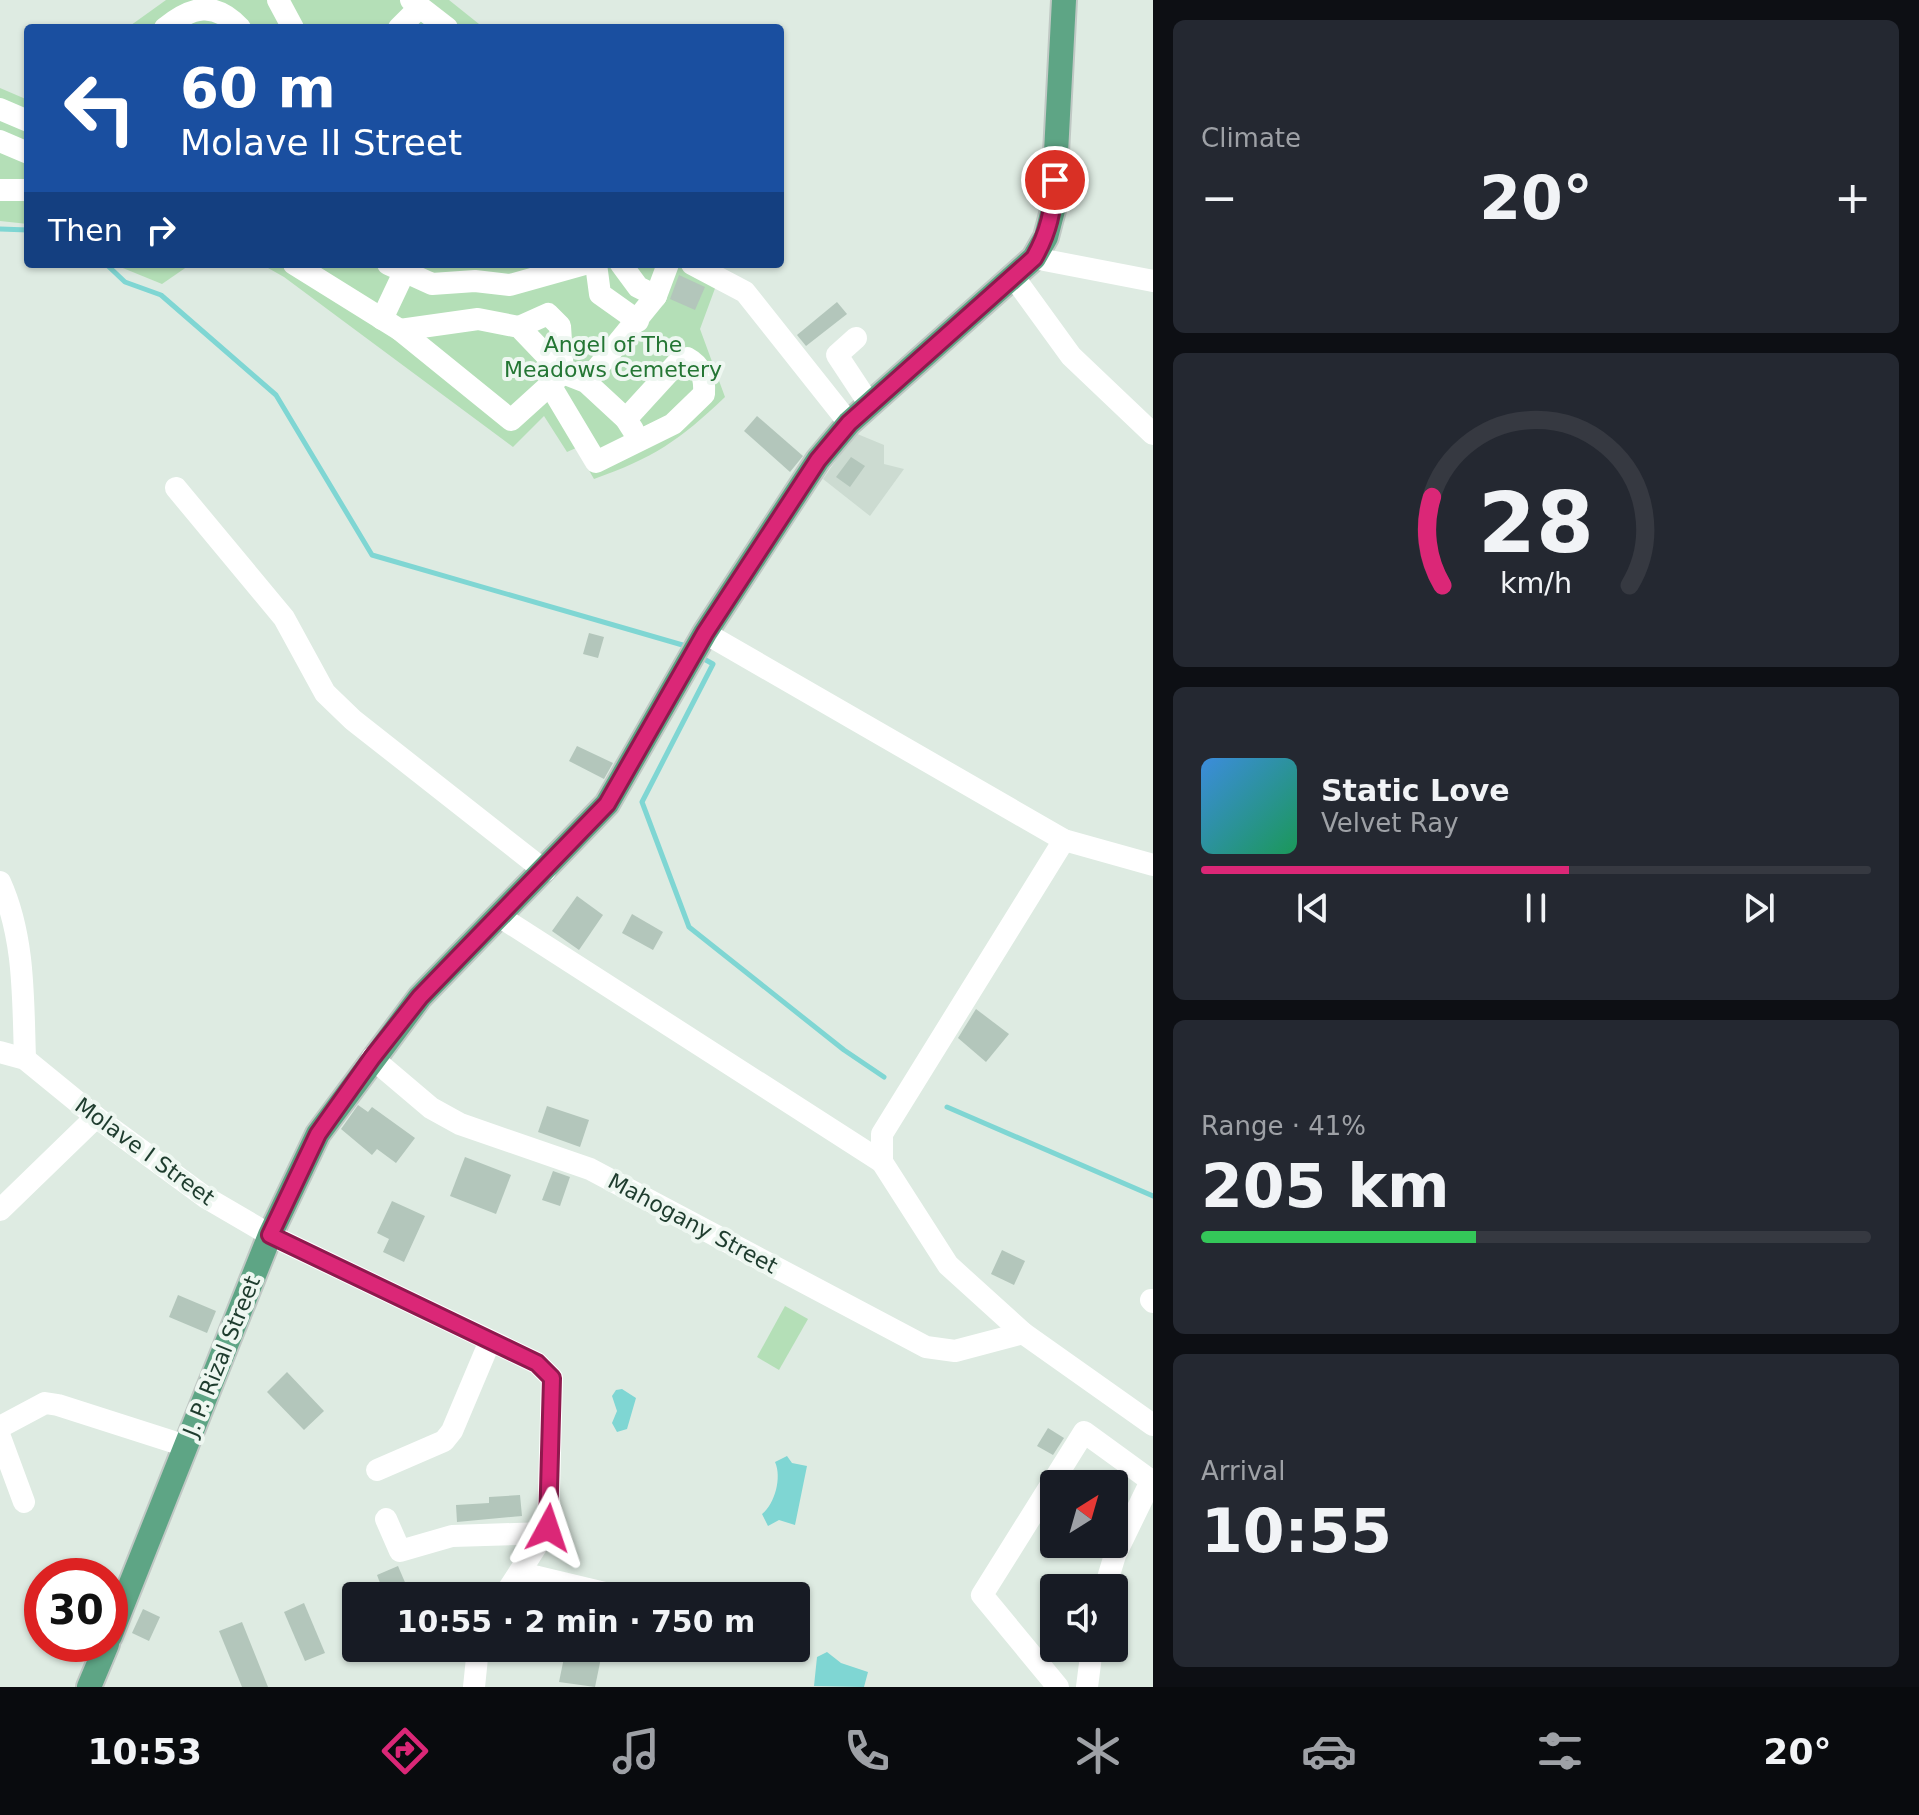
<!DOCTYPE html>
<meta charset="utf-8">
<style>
:root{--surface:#171b24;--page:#242831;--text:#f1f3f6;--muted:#9ea1a6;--line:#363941;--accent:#db2777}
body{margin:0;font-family:"DejaVu Sans",sans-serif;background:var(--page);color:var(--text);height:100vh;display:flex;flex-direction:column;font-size:30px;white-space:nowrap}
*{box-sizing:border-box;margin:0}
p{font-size:26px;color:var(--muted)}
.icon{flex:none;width:44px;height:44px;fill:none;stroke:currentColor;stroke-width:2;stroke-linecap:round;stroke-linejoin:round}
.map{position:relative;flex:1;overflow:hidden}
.drawer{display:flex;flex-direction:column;gap:20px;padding:20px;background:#0d0f14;width:766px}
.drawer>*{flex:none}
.hud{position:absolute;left:24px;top:24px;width:760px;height:244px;border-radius:8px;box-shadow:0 2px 6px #0004;background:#1a4fa0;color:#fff;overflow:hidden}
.needle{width:52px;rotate:37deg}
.fabs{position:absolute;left:1040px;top:1470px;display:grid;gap:16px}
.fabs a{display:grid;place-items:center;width:88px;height:88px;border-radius:8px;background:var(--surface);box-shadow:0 2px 6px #0004;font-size:40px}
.speed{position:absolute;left:24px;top:1558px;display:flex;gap:16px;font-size:40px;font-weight:700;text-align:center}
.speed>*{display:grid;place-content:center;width:104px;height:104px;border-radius:50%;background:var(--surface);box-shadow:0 2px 6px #0004;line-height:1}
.speed .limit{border:12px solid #d22;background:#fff;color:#111}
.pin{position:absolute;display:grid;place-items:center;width:68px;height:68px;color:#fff;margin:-34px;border:4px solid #fff;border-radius:50%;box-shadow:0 2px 8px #0007}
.me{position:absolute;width:88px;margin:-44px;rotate:5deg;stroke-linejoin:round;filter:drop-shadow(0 0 6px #0008)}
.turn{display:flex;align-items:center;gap:28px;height:168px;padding:0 24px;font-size:36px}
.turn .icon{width:104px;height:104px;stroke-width:2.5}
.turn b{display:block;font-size:56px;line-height:68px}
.then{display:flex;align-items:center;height:76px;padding:0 24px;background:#0003;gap:16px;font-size:30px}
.big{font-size:60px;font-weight:800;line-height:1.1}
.drawer .widget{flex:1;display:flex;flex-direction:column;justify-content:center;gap:12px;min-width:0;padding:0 28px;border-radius:12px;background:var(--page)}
.drawer .dial{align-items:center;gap:0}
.dial svg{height:208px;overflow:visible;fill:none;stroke:var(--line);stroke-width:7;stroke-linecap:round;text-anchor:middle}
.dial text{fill:var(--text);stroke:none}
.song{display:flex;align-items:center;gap:24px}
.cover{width:96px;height:96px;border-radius:12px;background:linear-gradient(135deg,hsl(210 70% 55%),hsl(150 70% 35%))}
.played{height:8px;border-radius:4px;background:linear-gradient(90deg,var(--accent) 55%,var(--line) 55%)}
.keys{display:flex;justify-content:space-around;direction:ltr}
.heat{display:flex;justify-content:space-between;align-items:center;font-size:44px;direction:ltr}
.charge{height:12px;border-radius:6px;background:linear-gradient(90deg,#34c759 41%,var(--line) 0)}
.trip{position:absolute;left:342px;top:1582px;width:468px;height:80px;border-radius:8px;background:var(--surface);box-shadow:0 2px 6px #0004;font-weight:800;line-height:80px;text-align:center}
.dock{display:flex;height:128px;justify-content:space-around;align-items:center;background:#090b0e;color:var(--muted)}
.dock .icon{width:56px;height:56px}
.dock .current{color:var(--accent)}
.dock b{font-size:36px;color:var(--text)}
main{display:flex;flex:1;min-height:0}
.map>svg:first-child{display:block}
.built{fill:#ccdbd1}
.green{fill:#b4dfb7}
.water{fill:#7fd6d3}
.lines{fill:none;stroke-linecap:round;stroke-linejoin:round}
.stream{stroke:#7fd6d3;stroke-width:5}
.building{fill:#b3c6bb}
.major-casing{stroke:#c0c8c4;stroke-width:28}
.minor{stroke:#fff;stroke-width:22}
.major{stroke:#5ea585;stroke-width:24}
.route-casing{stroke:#8e194d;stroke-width:20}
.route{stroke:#db2777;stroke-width:14}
.labels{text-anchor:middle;stroke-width:8;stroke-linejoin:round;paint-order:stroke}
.park-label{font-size:22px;fill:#247634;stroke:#eef7f1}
.street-label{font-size:22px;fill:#1e3c2e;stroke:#eef7f1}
</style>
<main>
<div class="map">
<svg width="1153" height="1687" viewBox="0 0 1153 1687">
<rect width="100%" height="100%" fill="#deebe2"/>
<path class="built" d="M 855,433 L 884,445 L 884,464 L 904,469 L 870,516 L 823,479 Z"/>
<g class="green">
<path d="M 166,0 L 449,0 L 484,28 L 127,28 Z"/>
<path d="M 0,88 L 28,100 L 28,224 L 0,221 Z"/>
<path d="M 113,264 L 191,264 L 162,284 Z"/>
<path d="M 261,264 L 724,264 L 700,329 L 725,397 C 679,441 653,458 594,479 L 576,448 L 567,452 L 544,416 L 513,447 L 284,277 Z"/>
<path d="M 785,1306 L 808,1319 L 779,1370 L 757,1357 Z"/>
</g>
<g class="water">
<path d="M 622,1389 L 636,1398 L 627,1429 L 617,1432 L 612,1423 L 617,1411 L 612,1396 L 616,1390 Z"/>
<path d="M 787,1456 L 792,1463 L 807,1466 L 795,1525 L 779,1520 L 768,1526 L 762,1514 C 775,1504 782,1477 775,1462 Z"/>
<path d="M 827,1652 L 841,1663 L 868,1672 L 864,1687 L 814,1686 L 817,1657 Z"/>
</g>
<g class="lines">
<g class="stream">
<path d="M 0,229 L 28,230"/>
<path d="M 106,264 L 125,282 L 161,295 L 276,395 L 372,555 L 686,646"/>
<path d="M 704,659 L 713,664 L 642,802 L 689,927 L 844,1050 L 884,1077"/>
<path d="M 947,1107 L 1153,1196"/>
</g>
</g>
<g class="building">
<path d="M 679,275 L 705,287 L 695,310 L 670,299 Z"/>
<path d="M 837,302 L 847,314 L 806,346 L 797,335 Z"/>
<path d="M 757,416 L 803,456 L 790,472 L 744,431 Z"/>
<path d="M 851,457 L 865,466 L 850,487 L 836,477 Z"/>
<path d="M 589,633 L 604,637 L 598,658 L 583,654 Z"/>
<path d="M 577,746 L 613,763 L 604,779 L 569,761 Z"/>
<path d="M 577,896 L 603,915 L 579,950 L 552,931 Z"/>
<path d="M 632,914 L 663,932 L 653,950 L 622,933 Z"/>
<path d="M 976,1009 L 1009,1034 L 986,1062 L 958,1038 Z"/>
<path d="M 358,1105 L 368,1112 L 372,1107 L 415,1138 L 396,1163 L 377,1149 L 372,1155 L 341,1129 Z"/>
<path d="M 547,1106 L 589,1120 L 580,1147 L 538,1132 Z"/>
<path d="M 465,1157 L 511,1175 L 496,1214 L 450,1196 Z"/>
<path d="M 553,1171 L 570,1177 L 560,1206 L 542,1200 Z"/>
<path d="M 392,1201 L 425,1216 L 404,1262 L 383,1252 L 389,1239 L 377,1233 Z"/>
<path d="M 1002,1250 L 1025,1261 L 1014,1285 L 991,1274 Z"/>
<path d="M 178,1295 L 216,1311 L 207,1333 L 169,1317 Z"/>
<path d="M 287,1372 L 324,1411 L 304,1430 L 267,1392 Z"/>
<path d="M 1048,1428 L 1064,1438 L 1053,1455 L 1037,1446 Z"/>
<path d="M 520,1495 L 522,1516 L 457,1522 L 456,1505 L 489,1503 L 489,1497 Z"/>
<path d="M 398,1566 L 407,1587 L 385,1596 L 377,1575 Z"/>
<path d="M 304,1603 L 325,1653 L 305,1661 L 284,1612 Z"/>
<path d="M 143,1609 L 160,1617 L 149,1641 L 132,1633 Z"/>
<path d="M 242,1622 L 268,1687 L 242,1687 L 219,1631 Z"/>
<path d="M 566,1648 L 603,1648 L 595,1687 L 559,1682 Z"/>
</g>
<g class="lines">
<defs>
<g id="major">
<path d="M 110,1636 L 270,1235 L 318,1134 L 420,997 L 607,804 L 705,633 L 818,460 L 849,423 L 1034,258 L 1046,237 L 1053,210 L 1064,0"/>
<path d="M 89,1687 L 107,1644"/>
</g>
</defs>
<use href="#major" class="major-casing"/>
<g class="minor">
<path d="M 278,0 L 293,28"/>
<path d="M 411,0 L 447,28"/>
<path d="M 165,28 C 191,7 214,0 240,28"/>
<path d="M 399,28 L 420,7"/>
<path d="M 0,109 L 28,121"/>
<path d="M 0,141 L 28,153"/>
<path d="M 0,190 L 28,190"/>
<path d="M 1034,258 L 1153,281"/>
<path d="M 294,264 L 400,330 L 511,420 L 563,373 L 560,326 L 548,314 L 519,327"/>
<path d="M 388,264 L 432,284 L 475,281 L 510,285 L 585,264"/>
<path d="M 596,264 L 600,294 L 638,321"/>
<path d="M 621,264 L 638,287 L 656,296"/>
<path d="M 692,264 L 745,292 L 849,423"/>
<path d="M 1013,276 L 1071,356 L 1153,434"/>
<path d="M 382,319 L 408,264"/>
<path d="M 400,330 L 478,319 L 519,327 L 563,373 L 586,382 L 626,419 L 633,430"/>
<path d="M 856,338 L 837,355 L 870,405"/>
<path d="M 586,382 L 656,296 L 668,264"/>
<path d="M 550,385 L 596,462 L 673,424 L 704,394 C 705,378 702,366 687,358 L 680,360 L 626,419"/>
<path d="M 176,488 L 284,618 L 325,693 L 353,720 L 545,871"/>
<path d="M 705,633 L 1064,840 L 1153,865"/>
<path d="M 1064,840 L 882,1134 L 882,1162 L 948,1265 L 1023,1333 L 1153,1425"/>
<path d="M 0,882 C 25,937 23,1000 25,1059"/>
<path d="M 499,916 L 882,1162"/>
<path d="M 0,1052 L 25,1059 L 96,1117 L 205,1197 L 270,1235 L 537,1363 L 552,1378 L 548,1528 L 504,1596"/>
<path d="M 372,1058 L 431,1108 L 460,1124 L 590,1169 L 926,1347 L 955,1351 L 1023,1333"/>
<path d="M 0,1210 L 96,1117"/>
<path d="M 1151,1300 L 1153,1302"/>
<path d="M 0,1427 L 45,1403 L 58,1405 L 186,1446"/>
<path d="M 0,1437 L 24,1502"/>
<path d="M 377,1470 L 444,1441 L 452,1431 L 490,1341"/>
<path d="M 386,1519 L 400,1551 L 452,1536 L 545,1533"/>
<path d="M 521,1573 L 613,1595"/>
<path d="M 1105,1588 L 1115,1555 L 1151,1481"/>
<path d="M 474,1687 L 478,1648"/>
<path d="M 1058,1687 L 982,1595 L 1084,1432 L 1153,1482"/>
<path d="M 1087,1687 L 1092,1648"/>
</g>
<use href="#major" class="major"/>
</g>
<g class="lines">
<defs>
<path id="route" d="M 548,1528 L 552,1378 L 537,1363 L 270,1235 L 318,1134 L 372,1058 L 420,997 L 607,804 L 705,633 L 818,460 L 849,423 L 1034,258 C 1049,232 1053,210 1055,180"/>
</defs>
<use href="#route" class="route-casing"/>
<use href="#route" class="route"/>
</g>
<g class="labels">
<g class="park-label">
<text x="613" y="352">Angel of The<tspan x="613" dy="25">Meadows Cemetery</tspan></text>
</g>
<g class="street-label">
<text transform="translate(145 1151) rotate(36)" y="8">Molave I Street</text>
<text transform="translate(693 1223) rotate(28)" y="8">Mahogany Street</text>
<text transform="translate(221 1356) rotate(-68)" y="8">J. P. Rizal Street</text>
</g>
</g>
</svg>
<div class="fabs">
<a><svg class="needle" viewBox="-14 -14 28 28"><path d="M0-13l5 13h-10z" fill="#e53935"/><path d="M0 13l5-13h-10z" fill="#9ea1a6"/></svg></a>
<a><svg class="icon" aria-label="sound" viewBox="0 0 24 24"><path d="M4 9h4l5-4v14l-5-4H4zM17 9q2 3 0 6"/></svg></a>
</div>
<div class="speed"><div class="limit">30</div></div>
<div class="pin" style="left:1055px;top:180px;background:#d93025"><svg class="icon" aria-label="arrive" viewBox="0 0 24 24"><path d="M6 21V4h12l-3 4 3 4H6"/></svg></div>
<svg class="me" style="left:548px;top:1528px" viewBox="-20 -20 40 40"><path d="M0-17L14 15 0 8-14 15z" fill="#db2777" stroke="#fff" stroke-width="4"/></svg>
<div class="trip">10:55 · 2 min · 750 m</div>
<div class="hud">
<div class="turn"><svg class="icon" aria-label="left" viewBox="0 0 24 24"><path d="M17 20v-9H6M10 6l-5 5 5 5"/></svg><div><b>60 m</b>Molave II Street</div></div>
<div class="then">Then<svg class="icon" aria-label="right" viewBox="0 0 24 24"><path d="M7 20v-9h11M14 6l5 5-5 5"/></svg></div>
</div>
</div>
<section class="drawer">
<div class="widget"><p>Climate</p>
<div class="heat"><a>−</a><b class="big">20°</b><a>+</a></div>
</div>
<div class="widget dial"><svg viewBox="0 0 100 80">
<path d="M14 69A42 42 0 1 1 86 69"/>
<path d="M14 69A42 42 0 0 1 10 35" stroke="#db2777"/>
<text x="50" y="56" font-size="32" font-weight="700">28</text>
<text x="50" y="72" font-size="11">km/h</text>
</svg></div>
<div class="widget">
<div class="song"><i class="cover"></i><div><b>Static Love</b><p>Velvet Ray</p></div></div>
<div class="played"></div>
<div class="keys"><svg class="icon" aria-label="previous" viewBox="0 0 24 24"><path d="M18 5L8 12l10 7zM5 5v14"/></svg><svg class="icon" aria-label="pause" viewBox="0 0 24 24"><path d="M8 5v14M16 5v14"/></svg><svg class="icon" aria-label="next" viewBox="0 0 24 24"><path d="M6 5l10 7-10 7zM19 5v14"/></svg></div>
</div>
<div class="widget"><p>Range · 41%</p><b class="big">205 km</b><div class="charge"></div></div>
<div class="widget"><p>Arrival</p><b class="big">10:55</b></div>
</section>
</main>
<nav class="dock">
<b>10:53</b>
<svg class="icon current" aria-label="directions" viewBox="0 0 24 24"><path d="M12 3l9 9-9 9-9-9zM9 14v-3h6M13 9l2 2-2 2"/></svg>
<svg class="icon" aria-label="music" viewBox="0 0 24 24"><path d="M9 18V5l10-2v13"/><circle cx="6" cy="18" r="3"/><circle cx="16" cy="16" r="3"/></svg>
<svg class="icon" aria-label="phone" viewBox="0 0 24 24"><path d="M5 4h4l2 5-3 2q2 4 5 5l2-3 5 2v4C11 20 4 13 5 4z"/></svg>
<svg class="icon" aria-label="climate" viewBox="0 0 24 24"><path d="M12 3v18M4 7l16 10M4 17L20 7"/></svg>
<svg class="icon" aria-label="car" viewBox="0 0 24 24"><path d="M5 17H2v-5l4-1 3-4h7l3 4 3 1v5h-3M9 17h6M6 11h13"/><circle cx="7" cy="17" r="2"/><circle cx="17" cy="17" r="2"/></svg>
<svg class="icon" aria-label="filters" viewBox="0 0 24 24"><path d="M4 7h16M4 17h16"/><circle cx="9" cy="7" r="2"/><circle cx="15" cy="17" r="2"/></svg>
<b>20°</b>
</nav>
